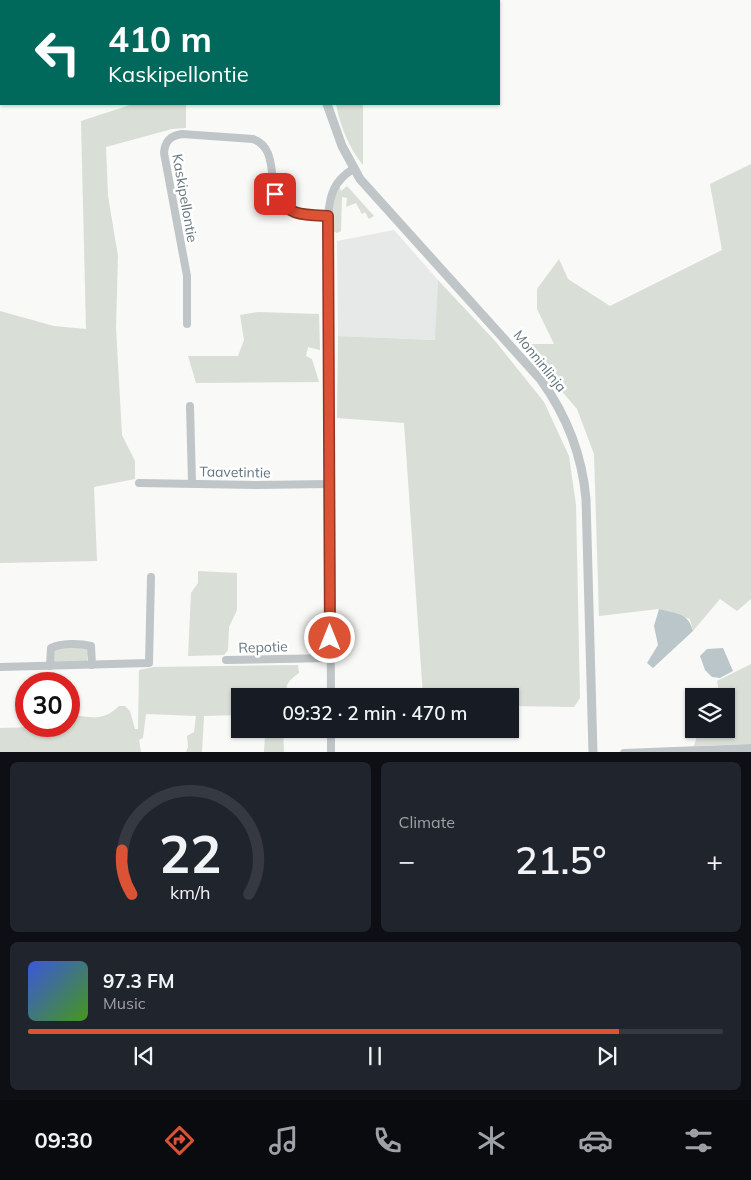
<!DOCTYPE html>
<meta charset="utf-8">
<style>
:root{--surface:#171b24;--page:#20242c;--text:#f1f3f6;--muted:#9ea1a6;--line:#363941;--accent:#dc5234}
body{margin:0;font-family:Mulish,sans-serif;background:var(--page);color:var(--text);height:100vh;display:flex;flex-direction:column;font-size:19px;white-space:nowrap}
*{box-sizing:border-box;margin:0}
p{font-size:16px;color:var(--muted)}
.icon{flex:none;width:28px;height:28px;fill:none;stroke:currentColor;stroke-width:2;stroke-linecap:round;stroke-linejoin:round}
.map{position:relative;height:752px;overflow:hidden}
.panel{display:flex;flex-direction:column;gap:10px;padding:10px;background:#0d0f14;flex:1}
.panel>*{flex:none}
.hud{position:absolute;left:0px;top:0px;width:500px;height:105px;box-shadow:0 1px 4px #0004;background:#00695c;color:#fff;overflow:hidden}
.fabs{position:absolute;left:685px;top:688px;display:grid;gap:10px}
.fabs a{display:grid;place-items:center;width:50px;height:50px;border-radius:0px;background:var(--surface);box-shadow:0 1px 4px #0004;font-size:25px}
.speed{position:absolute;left:15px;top:672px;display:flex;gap:10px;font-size:25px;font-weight:700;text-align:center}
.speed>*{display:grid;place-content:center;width:65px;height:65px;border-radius:50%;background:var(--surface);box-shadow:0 1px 4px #0004;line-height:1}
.speed .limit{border:8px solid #d22;background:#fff;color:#111}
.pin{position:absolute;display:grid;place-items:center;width:42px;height:42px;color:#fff;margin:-21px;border-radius:10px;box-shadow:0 2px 8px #0006}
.me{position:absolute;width:55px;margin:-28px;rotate:0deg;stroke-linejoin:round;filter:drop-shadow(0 0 4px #0008)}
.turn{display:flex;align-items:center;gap:18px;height:105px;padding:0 25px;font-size:22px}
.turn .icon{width:65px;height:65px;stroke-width:2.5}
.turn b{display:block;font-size:35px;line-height:42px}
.big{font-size:38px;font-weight:600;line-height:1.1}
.panel .card{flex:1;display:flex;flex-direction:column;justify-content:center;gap:8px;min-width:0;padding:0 18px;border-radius:8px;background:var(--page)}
.panel .dial{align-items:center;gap:0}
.dial svg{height:130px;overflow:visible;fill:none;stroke:var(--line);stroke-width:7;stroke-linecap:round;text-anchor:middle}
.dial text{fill:var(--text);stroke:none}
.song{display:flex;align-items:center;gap:15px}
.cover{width:60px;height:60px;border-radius:8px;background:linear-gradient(135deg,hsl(230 70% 55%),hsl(100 70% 35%))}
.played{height:5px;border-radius:2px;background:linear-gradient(90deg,var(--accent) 85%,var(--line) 85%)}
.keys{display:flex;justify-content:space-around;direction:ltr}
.heat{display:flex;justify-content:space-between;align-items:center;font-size:28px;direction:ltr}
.panel .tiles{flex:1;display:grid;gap:10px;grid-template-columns:1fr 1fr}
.card:last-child{grid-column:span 2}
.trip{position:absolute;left:231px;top:688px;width:288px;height:50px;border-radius:0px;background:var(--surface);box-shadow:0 1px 4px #0004;font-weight:600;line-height:50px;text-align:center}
.tabs{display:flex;height:80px;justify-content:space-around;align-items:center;background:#090b0e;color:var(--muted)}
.tabs .icon{width:35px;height:35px}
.tabs .on{color:var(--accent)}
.tabs b{font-size:22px;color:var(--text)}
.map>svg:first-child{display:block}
.built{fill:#e7e8e8}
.green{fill:#d9ded6}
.water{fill:#bac6ca}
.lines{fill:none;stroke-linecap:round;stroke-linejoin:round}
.minor{stroke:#c0c5c8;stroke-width:8}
.tertiary{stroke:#c0c5c8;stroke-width:9}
.route-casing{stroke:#8f3522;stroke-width:12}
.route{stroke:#dc5234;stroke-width:9}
.labels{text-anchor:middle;stroke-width:5;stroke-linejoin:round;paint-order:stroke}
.street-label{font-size:14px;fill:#657680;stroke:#fff}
</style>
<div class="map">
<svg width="751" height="753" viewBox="0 0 751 753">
<rect width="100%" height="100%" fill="#f9f9f7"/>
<path class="built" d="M 394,230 L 438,280 L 436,340 L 338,336 L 337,241 Z"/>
<g class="green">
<rect x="54" y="0" width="162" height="1"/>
<path d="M 133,104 L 186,104 L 186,128 L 172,129 L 106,147 L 108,196 L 118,256 L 116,328 L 122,435 L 135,461 L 135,479 L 94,487 L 97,561 L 0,563 L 0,311 L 54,326 L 86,329 L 81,121 Z"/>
<path d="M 336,104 L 363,104 L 363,165 C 349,148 340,126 336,104 Z"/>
<path d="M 751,164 L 751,599 L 737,611 L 720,599 L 693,631 L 690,619 L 659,609 L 599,616 L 594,454 L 577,409 L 521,344 L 554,344 L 537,309 L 537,289 L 559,259 L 568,279 L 610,306 L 722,250 L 710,184 Z"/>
<path d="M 339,185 L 341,191 L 347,186 L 374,216 L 369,219 L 365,212 L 362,214 L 356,203 L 346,207 L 347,198 L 342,197 L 341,231 L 337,233 L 331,230 L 332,205 Z"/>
<path d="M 438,280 L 496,342 L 544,402 L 569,456 L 576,505 L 580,698 L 574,707 L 510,706 L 510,696 L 423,696 L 404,423 L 337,418 L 338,336 L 435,340 Z"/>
<path d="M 258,312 L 319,314 L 320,350 L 308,347 L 306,356 L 312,359 L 319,382 L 196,383 L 188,356 L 238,356 L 244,340 L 240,315 Z"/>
<path d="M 198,571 L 237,573 L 237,610 L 229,627 L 228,650 L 224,655 L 188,656 L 191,593 L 198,583 Z"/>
<path d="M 59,648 L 85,648 L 88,650 L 87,661 L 56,663 L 54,662 L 55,651 Z"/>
<path d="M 751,664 L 751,744 L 694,746 L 697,736 L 721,735 L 732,715 L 726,706 L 726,696 L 720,696 L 717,681 Z"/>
<path d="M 298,665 L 299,673 C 290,679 284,685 287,696 L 240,696 L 240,729 L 283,729 L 284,752 L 264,752 L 265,735 L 238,732 L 237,715 L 204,716 L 202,752 L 186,752 L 188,747 L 187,736 L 194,732 L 196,716 L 146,714 L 143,738 L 139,740 L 141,752 L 0,752 L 0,728 L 69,726 L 69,715 C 90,716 102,723 119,706 L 125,706 L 130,711 L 135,729 L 138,729 L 139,670 L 154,667 Z"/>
</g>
<g class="water">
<path d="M 659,609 C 676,614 688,612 693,631 L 653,668 L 647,663 L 658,645 L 654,626 Z"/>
<path d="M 723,648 L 733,671 L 720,678 L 712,677 L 705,670 L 700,656 L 707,649 Z"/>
</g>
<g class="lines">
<g class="minor">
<path d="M 187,324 L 187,276 L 164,153 C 165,141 170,136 182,134 L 253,139 C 284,150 261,197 290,211 C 301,216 316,215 328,216"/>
<path d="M 190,406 L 192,483"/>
<path d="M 139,483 L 256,485 L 330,484"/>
<path d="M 226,660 L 330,658"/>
<path d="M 50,666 L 51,648 C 62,643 79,643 91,646 L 92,665"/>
<path d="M 0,667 L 149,663 L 151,577"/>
<path d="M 331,696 L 328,216 C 330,194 334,181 353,169"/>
<path d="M 331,729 L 331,753"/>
<path d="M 624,753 L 751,748"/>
</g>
<g class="tertiary">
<path d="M 330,1 L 330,0"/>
<path d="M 327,104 L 342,146 L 360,179 L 541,380 C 567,416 582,454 586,499 L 593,753"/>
</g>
</g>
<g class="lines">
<defs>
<path id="route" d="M 275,194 C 285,216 307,215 328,216 L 330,638"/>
</defs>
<use href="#route" class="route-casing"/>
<use href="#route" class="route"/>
</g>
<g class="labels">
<g class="street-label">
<text transform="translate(185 198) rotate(80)" y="5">Kaskipellontie</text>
<text transform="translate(540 361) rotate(51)" y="5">Monninlinja</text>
<text transform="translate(235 472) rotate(1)" y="5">Taavetintie</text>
<text transform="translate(263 647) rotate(-2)" y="5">Repotie</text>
</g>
</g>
</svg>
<div class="fabs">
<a><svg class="icon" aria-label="layers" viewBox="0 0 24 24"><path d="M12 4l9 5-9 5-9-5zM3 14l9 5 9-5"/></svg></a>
</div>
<div class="speed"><div class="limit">30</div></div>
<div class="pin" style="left:275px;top:194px;background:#d93025"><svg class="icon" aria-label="arrive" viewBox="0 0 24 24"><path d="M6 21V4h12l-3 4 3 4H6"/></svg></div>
<svg class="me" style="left:330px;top:638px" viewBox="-20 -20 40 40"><circle r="17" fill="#dc5234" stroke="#fff" stroke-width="3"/><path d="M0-11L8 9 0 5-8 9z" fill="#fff"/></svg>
<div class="trip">09:32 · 2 min · 470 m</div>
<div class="hud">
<div class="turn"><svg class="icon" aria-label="left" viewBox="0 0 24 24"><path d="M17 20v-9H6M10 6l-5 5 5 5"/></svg><div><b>410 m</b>Kaskipellontie</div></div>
</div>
</div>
<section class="panel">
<div class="tiles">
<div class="card dial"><svg viewBox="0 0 100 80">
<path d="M14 69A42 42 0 1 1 86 69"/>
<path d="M14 69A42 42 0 0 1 8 42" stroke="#dc5234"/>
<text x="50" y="56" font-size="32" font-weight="700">22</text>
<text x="50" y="72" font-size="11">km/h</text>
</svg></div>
<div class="card"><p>Climate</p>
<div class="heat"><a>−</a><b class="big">21.5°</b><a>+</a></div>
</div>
<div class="card">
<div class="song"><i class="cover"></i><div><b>97.3 FM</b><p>Music</p></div></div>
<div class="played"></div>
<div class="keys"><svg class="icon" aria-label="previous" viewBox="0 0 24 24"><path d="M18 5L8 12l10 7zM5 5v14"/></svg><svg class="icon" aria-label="pause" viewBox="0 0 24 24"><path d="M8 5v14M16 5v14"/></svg><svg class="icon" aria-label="next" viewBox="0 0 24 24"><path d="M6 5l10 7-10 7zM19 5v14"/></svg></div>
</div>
</div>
</section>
<nav class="tabs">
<b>09:30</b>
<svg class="icon on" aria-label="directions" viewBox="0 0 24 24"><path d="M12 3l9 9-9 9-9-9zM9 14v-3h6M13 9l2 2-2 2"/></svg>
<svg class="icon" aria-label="music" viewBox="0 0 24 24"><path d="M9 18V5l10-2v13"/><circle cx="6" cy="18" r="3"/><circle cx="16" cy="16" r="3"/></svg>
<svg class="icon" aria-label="phone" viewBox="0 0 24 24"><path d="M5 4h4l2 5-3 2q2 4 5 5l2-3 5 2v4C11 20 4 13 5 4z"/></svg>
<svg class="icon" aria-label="climate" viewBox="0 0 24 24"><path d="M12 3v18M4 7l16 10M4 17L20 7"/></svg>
<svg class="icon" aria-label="car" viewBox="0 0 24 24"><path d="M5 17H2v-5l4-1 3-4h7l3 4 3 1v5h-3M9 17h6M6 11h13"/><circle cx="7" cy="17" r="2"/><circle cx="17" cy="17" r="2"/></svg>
<svg class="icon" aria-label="filters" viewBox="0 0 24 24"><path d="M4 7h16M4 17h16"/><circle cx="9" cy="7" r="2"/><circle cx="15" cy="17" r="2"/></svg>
</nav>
